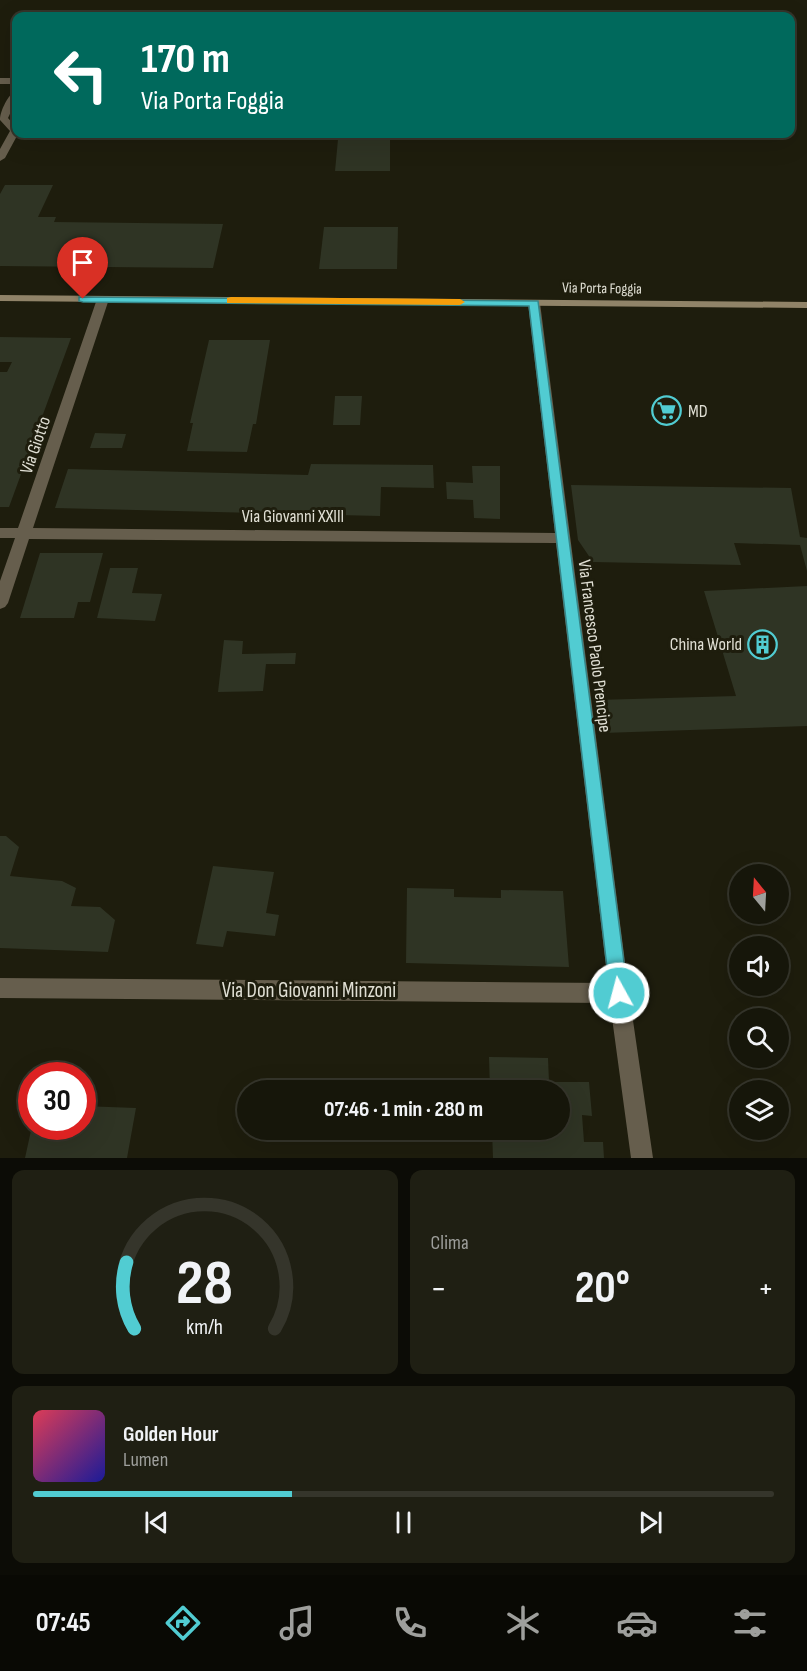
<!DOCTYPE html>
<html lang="it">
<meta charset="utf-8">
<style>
:root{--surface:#16160a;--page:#1f1f13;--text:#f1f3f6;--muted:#9e9f9c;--line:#35352b;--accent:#51ccd2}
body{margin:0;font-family:"Sofia Sans Condensed",sans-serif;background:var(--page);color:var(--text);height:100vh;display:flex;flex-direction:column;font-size:22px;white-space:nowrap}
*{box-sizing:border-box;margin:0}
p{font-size:20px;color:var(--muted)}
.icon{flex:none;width:33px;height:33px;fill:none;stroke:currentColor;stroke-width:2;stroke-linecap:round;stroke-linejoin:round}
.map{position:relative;height:1158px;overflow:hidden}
.details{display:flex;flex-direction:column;gap:12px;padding:12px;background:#0c0c06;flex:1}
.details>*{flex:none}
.guide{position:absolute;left:12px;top:12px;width:783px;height:126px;border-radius:12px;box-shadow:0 6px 24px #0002,0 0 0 2px var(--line);background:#00695c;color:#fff;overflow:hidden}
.needle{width:39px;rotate:342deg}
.tools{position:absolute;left:729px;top:864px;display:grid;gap:12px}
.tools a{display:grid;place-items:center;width:60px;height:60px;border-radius:50%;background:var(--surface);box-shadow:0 6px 24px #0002,0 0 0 2px var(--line);font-size:30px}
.speed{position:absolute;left:18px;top:1062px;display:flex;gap:12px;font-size:30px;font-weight:700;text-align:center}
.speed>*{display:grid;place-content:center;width:78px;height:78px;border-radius:50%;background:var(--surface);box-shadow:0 6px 24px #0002,0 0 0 2px var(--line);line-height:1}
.speed .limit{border:9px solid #d22;background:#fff;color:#111}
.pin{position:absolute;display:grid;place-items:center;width:51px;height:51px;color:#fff;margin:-62px -26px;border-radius:50% 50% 50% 0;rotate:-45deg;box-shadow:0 0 6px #0007}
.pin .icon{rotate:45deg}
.me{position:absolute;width:66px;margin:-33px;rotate:353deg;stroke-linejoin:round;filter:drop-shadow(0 0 4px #0008)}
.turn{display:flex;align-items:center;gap:21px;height:126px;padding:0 30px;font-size:27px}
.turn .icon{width:78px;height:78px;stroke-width:2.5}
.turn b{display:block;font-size:42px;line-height:51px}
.big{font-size:45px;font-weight:700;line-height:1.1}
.details .card{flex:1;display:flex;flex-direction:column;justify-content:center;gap:9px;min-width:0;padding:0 21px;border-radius:12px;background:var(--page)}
.details .dial{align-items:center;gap:0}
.dial svg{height:156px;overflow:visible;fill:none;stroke:var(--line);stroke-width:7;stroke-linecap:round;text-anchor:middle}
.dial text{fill:var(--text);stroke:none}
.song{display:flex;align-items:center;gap:18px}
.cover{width:72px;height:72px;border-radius:9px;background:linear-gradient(135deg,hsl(350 70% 55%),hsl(240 70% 35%))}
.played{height:6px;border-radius:3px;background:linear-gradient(90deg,var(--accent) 35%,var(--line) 35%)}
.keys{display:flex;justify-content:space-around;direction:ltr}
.heat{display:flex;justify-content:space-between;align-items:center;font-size:33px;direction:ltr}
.details .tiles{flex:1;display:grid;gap:12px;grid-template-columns:1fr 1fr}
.card:last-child{grid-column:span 2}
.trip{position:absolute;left:237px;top:1080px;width:333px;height:60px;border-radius:30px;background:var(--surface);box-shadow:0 6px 24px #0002,0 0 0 2px var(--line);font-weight:700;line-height:60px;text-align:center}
.tabs{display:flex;height:96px;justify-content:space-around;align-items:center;background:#090904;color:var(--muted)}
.tabs .icon{width:42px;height:42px}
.tabs .current{color:var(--accent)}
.tabs b{font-size:27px;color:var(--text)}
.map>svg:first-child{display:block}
.building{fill:#2f3424}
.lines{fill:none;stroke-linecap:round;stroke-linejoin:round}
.street{fill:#665e4d;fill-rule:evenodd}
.secondary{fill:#908368;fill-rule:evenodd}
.route{fill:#51ccd2;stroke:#358588;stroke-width:1.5}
.slow{fill:#f59e0b}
.labels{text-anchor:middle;stroke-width:6;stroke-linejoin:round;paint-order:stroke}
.far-street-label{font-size:15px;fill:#e0dfd4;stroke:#1e1d0d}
.poi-label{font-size:18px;fill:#e0dfd4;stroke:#1e1d0d;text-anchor:start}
.street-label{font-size:18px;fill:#e0dfd4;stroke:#1e1d0d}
.near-street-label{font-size:21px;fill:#e0dfd4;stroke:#1e1d0d}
</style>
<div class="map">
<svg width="807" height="1158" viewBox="0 0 807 1158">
<rect width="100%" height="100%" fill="#1e1d0d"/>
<g class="building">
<path d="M 390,137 L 390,171 L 335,171 L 338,139 Z"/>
<path d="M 5,185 L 53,185 L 38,217 L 56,217 L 54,222 L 223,224 L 213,268 L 0,266 L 0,194 Z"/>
<path d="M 324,227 L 398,227 L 397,269 L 319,269 Z"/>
<path d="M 0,337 L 71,338 L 9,507 L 0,507 L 0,372 L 7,372 L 12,362 L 0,362 Z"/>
<path d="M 209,340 L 270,340 L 256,424 L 253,424 L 247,452 L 187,451 L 193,423 L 190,423 Z"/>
<path d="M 335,396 L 362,396 L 360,425 L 333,425 Z"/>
<path d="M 95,433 L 126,434 L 122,448 L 90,448 Z"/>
<path d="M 311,464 L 433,465 L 434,488 L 381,487 L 380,516 L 55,508 L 68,469 L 308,475 Z"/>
<path d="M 472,466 L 500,466 L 500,519 L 474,518 L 473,500 L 447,499 L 446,482 L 473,483 Z"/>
<path d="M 571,485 L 791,488 L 800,537 L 807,538 L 807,571 L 800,545 L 734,543 L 741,565 L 593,562 L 578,540 Z"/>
<path d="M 40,553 L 103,553 L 90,602 L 78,602 L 74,618 L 20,618 Z"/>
<path d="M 110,568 L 138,568 L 132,593 L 162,594 L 155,621 L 97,618 Z"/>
<path d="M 807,586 L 807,726 L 603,733 L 597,700 L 736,696 L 704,591 Z"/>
<path d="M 224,640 L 243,641 L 242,654 L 296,653 L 295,664 L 266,664 L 263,691 L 218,692 Z"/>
<path d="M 0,836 L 6,836 L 19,847 L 10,876 L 62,881 L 76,888 L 71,906 L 100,907 L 115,920 L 108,952 L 0,948 Z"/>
<path d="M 213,866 L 274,872 L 266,913 L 279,915 L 275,936 L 227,931 L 223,947 L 196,944 Z"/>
<path d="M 407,888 L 454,889 L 454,897 L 501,898 L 501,890 L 563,891 L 569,967 L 406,963 Z"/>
<path d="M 489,1057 L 548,1058 L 549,1082 L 589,1082 L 592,1116 L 582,1115 L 584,1142 L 603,1142 L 604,1158 L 493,1158 L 492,1130 L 560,1130 L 560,1090 L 490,1090 Z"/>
<path d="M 82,1106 L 136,1108 L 127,1158 L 25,1158 L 32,1126 L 82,1126 Z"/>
</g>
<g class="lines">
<g class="street">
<rect x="0" y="78" width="16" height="6"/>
<path d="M 16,90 L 16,101 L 8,118 L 16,127 L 18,134 L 5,158 L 0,161 L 0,149 L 10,131 L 0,120 C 0,111 8,95 16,90 Z"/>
<path d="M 103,296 L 109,299 L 33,528 L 555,533 L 528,303 L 534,300 L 540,303 L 629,993 L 653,1158 L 631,1158 L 610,1003 L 0,998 L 0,978 L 608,983 L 556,543 L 29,539 L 8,603 L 5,607 L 0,609 L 0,581 L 15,538 L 0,538 L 0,528 L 18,528 L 97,299 Z"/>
</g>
<path class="secondary" d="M 0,295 L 807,302 L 807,308 L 0,301 Z"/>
</g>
<path class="route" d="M 79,297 L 538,301 L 628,993 L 625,999 L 619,1002 L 612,999 L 610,993 L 529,306 L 83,302 L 79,301 Z"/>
<path class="slow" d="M 231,297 L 460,299 L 465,302 L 460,305 L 227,303 L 227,298 Z"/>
<defs>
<symbol id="supermarket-ring" viewBox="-11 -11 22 22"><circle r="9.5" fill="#1e1d0d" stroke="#51ccd2" stroke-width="1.5"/><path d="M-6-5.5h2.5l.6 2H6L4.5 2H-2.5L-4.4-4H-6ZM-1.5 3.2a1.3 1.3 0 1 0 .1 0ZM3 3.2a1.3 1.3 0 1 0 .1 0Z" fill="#51ccd2"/></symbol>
<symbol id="building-ring" viewBox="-11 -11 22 22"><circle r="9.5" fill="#1e1d0d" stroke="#51ccd2" stroke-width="1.5"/><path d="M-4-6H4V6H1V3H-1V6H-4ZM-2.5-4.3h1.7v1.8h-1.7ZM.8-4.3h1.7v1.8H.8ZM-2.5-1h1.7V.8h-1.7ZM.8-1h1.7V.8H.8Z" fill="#51ccd2"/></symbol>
</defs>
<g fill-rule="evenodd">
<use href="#supermarket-ring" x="650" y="394" width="33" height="33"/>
<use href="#building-ring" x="746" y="628" width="33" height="33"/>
</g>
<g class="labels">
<g class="far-street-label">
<text transform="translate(602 288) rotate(1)" y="5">Via Porta Foggia</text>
</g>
<g class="poi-label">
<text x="688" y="417">MD</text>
<text x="742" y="650" text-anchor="end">China World</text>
</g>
<g class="street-label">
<text transform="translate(35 445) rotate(-71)" y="6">Via Giotto</text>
<text x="293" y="522">Via Giovanni XXIII</text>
<text transform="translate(595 646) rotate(83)" y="6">Via Francesco Paolo Prencipe</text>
</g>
<g class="near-street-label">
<text x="309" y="997">Via Don Giovanni Minzoni</text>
</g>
</g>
</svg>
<div class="tools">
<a><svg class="needle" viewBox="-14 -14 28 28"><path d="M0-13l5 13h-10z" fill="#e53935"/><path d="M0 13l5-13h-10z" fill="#9e9f9c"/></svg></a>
<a><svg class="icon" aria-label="sound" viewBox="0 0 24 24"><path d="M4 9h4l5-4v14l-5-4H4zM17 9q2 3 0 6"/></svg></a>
<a><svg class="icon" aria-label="search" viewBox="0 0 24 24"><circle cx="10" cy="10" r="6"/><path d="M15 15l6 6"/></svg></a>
<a><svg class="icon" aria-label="layers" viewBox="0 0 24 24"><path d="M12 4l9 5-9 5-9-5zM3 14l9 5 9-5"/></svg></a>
</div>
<div class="speed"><div class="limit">30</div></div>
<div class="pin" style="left:83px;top:299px;background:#d93025"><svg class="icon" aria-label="arrive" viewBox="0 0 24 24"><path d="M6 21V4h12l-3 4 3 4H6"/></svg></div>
<svg class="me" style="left:619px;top:993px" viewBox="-20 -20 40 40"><circle r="17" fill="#51ccd2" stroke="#fff" stroke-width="3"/><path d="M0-11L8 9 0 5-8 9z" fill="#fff"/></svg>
<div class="trip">07:46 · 1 min · 280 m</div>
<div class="guide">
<div class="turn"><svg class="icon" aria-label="left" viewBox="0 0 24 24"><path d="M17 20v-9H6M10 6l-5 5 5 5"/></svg><div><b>170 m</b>Via Porta Foggia</div></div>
</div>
</div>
<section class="details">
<div class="tiles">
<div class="card dial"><svg viewBox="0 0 100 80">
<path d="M14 69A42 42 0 1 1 86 69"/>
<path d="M14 69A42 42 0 0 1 10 35" stroke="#51ccd2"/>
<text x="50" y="56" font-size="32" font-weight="700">28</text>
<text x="50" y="72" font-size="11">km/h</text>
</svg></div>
<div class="card"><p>Clima</p>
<div class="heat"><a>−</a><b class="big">20°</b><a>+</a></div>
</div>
<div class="card">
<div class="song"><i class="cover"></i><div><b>Golden Hour</b><p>Lumen</p></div></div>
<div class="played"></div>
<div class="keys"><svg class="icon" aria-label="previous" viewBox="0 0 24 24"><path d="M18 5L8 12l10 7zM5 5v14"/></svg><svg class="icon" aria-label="pause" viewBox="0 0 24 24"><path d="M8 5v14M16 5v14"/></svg><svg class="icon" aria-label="next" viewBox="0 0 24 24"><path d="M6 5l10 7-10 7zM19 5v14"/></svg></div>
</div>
</div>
</section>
<nav class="tabs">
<b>07:45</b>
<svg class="icon current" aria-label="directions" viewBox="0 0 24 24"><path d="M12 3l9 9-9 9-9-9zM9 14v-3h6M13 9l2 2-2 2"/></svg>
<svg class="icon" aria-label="music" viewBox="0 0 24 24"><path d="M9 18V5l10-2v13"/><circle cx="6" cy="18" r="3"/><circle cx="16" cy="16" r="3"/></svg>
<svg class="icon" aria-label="phone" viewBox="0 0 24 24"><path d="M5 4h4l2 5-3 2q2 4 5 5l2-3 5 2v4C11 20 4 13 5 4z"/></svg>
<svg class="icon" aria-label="climate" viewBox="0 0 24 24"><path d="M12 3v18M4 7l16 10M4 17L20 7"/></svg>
<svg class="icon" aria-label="car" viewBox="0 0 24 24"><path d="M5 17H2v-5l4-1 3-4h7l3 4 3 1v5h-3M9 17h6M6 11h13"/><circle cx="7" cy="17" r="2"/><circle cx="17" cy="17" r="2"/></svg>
<svg class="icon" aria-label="filters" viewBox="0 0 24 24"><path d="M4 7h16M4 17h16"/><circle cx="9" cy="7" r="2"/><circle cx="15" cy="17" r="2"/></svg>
</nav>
